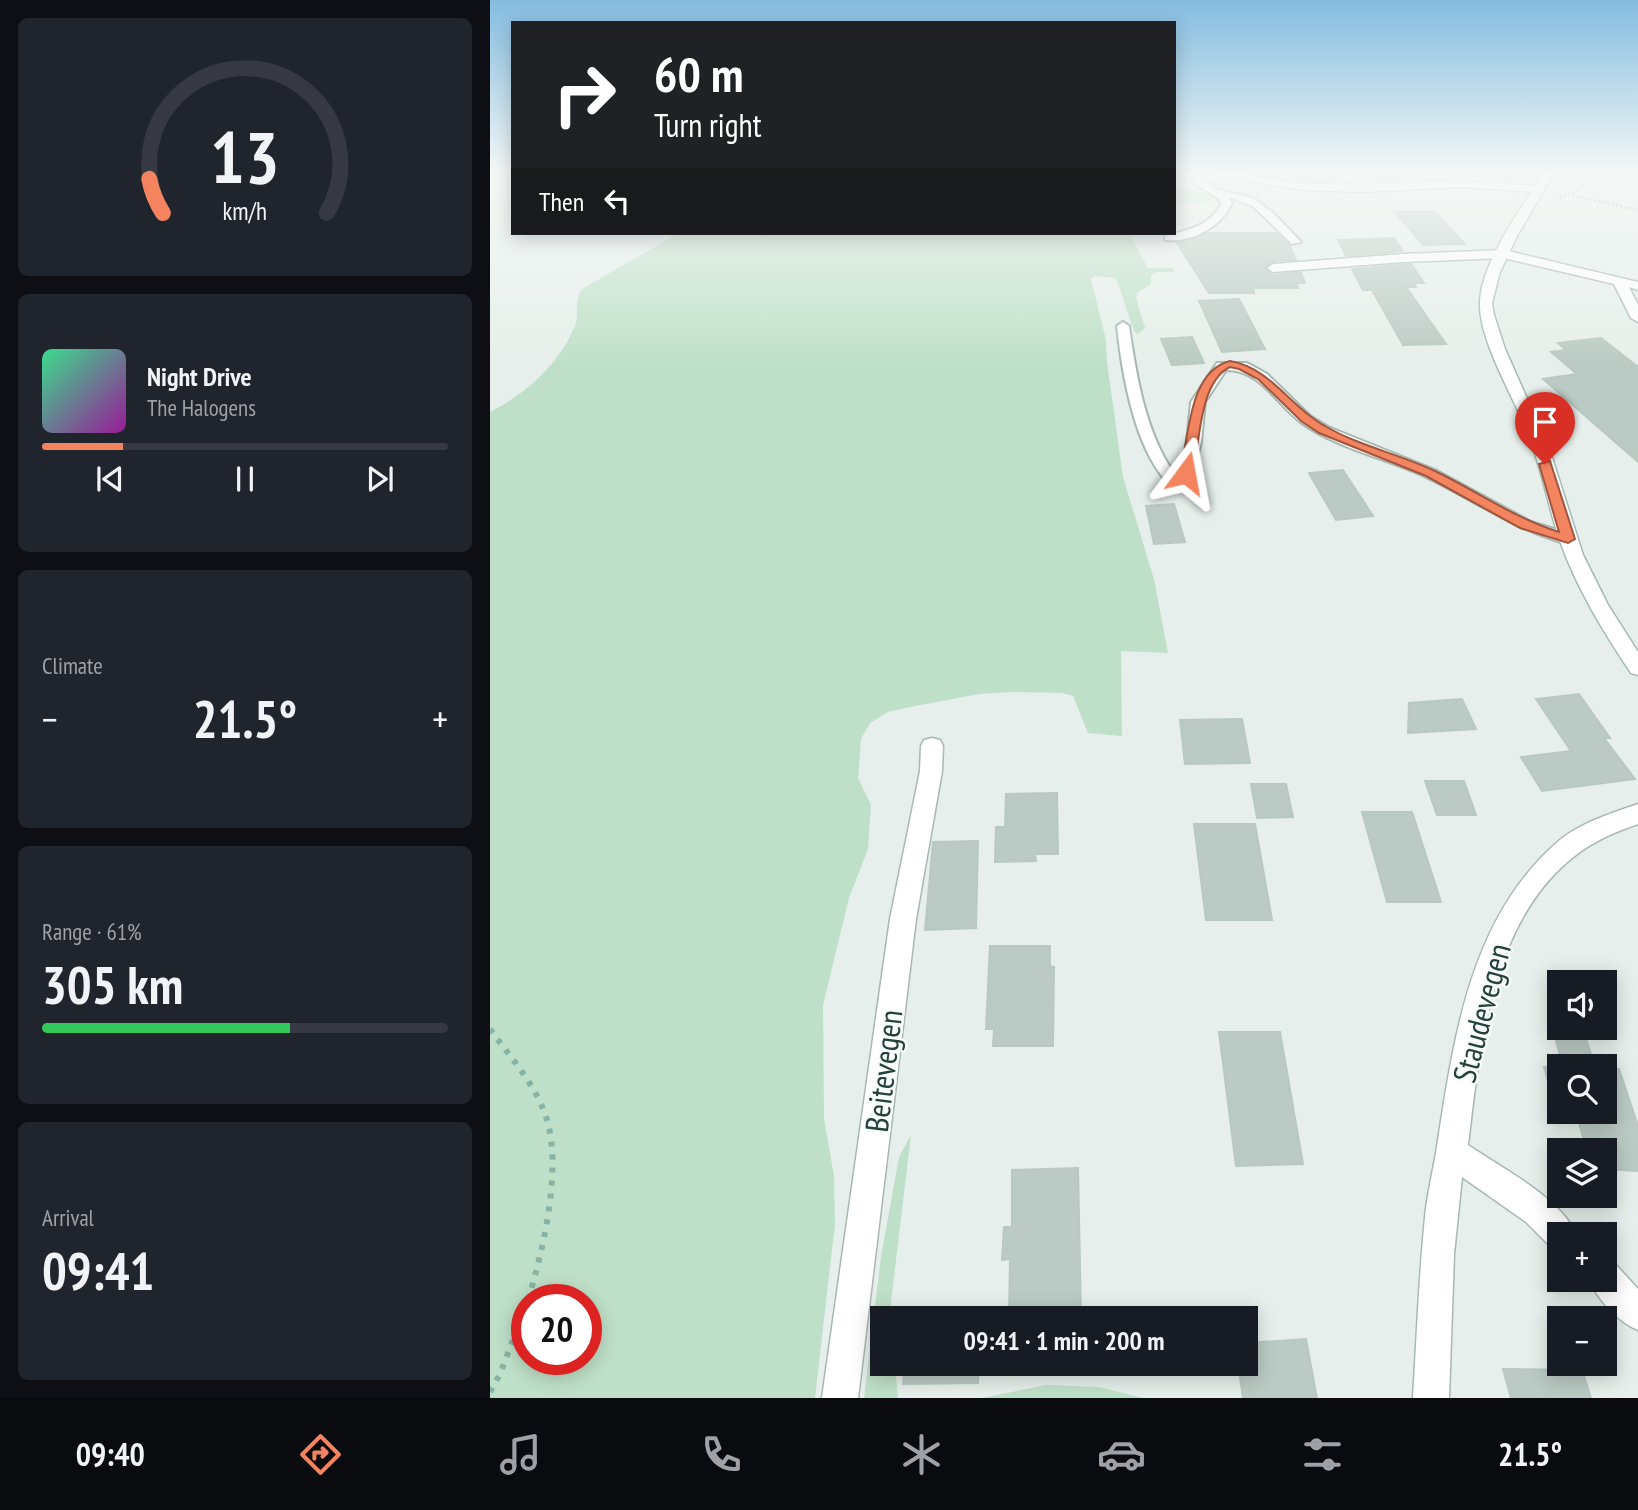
<!DOCTYPE html>
<meta charset="utf-8">
<style>
:root{--surface:#171b24;--page:#20242c;--text:#f1f3f6;--muted:#9ea1a6;--line:#363941;--accent:#f4845f}
body{margin:0;font-family:"PT Sans Narrow",sans-serif;background:var(--page);color:var(--text);height:100vh;display:flex;flex-direction:column;font-size:26px;white-space:nowrap}
*{box-sizing:border-box;margin:0}
p{font-size:23px;color:var(--muted)}
.icon{flex:none;width:38px;height:38px;fill:none;stroke:currentColor;stroke-width:2;stroke-linecap:round;stroke-linejoin:round}
.map{position:relative;flex:1;overflow:hidden}
.panel{display:flex;flex-direction:column;gap:18px;padding:18px;background:#0d0f14;width:490px}
.panel>*{flex:none}
.top-card{position:absolute;left:21px;top:21px;width:665px;height:214px;border-radius:0px;box-shadow:0 4px 18px #0003;background:#202124;color:#fff;overflow:hidden}
.buttons{position:absolute;left:1057px;top:970px;display:grid;gap:14px}
.buttons a{display:grid;place-items:center;width:70px;height:70px;border-radius:0px;background:var(--surface);box-shadow:0 4px 18px #0003;font-size:35px}
.speed{position:absolute;left:21px;top:1284px;display:flex;gap:14px;font-size:35px;font-weight:700;text-align:center}
.speed>*{display:grid;place-content:center;width:91px;height:91px;border-radius:50%;background:var(--surface);box-shadow:0 4px 18px #0003;line-height:1}
.speed .limit{border:10px solid #d22;background:#fff;color:#111}
.pin{position:absolute;display:grid;place-items:center;width:60px;height:60px;color:#fff;margin:-72px -30px;border-radius:50% 50% 50% 0;rotate:-45deg;box-shadow:0 0 7px #0007}
.pin .icon{rotate:45deg}
.me{position:absolute;width:77px;margin:-38px;rotate:13deg;stroke-linejoin:round;filter:drop-shadow(0 0 5px #0008)}
.turn{display:flex;align-items:center;gap:24px;height:147px;padding:0 28px;font-size:32px}
.turn .icon{width:91px;height:91px;stroke-width:2.5}
.turn b{display:block;font-size:49px;line-height:60px}
.then{display:flex;align-items:center;height:66px;padding:0 28px;background:#0003;gap:14px;font-size:26px}
.big{font-size:52px;font-weight:600;line-height:1.1}
.panel .card{flex:1;display:flex;flex-direction:column;justify-content:center;gap:10px;min-width:0;padding:0 24px;border-radius:10px;background:var(--page)}
.panel .dial{align-items:center;gap:0}
.dial svg{height:182px;overflow:visible;fill:none;stroke:var(--line);stroke-width:7;stroke-linecap:round;text-anchor:middle}
.dial text{fill:var(--text);stroke:none}
.song{display:flex;align-items:center;gap:21px}
.cover{width:84px;height:84px;border-radius:10px;background:linear-gradient(135deg,hsl(150 70% 55%),hsl(300 70% 35%))}
.played{height:7px;border-radius:4px;background:linear-gradient(90deg,var(--accent) 20%,var(--line) 20%)}
.keys{display:flex;justify-content:space-around;direction:ltr}
.heat{display:flex;justify-content:space-between;align-items:center;font-size:38px;direction:ltr}
.charge{height:10px;border-radius:5px;background:linear-gradient(90deg,#34c759 61%,var(--line) 0)}
.trip{position:absolute;left:380px;top:1306px;width:388px;height:70px;border-radius:0px;background:var(--surface);box-shadow:0 4px 18px #0003;font-weight:600;line-height:70px;text-align:center}
.menu{display:flex;height:112px;justify-content:space-around;align-items:center;background:#090b0e;color:var(--muted)}
.menu .icon{width:49px;height:49px}
.menu .active{color:var(--accent)}
.menu b{font-size:32px;color:var(--text)}
main{display:flex;flex:1;min-height:0}
.map>svg:first-child{display:block}
.green{fill:#bfe0c8;fill-rule:evenodd}
.building{fill:#bbcac4;stroke:#b8c9c2;stroke-width:2}
.lines{fill:none;stroke-linecap:round;stroke-linejoin:round}
.lane-casing{stroke:#a8b8b2;stroke-width:4}
.street-casing{stroke:#a8b8b2;stroke-width:3}
.secondary-casing{stroke:#a4bbb3;stroke-width:3}
.path-far1{stroke:#86b3a5;stroke-width:2.5;stroke-dasharray:2 2.5;stroke-linecap:butt}
.path{stroke:#86b3a5;stroke-width:6;stroke-dasharray:5 8;stroke-linecap:butt}
.lane{fill:#fff;fill-rule:evenodd}
.street{fill:#fff;fill-rule:evenodd}
.secondary{fill:#fff;fill-rule:evenodd}
.route{fill:#f4845f;stroke:#9f563e;stroke-width:2}
.labels{text-anchor:middle;stroke-width:5;stroke-linejoin:round;paint-order:stroke}
.near-street-label{font-size:32px;fill:#24423a;stroke:#f7fbf9}
</style>
<main>
<section class="panel">
<div class="card dial"><svg viewBox="0 0 100 80">
<path d="M14 69A42 42 0 1 1 86 69"/>
<path d="M14 69A42 42 0 0 1 8 54" stroke="#f4845f"/>
<text x="50" y="56" font-size="32" font-weight="700">13</text>
<text x="50" y="72" font-size="11">km/h</text>
</svg></div>
<div class="card">
<div class="song"><i class="cover"></i><div><b>Night Drive</b><p>The Halogens</p></div></div>
<div class="played"></div>
<div class="keys"><svg class="icon" aria-label="previous" viewBox="0 0 24 24"><path d="M18 5L8 12l10 7zM5 5v14"/></svg><svg class="icon" aria-label="pause" viewBox="0 0 24 24"><path d="M8 5v14M16 5v14"/></svg><svg class="icon" aria-label="next" viewBox="0 0 24 24"><path d="M6 5l10 7-10 7zM19 5v14"/></svg></div>
</div>
<div class="card"><p>Climate</p>
<div class="heat"><a>−</a><b class="big">21.5°</b><a>+</a></div>
</div>
<div class="card"><p>Range · 61%</p><b class="big">305 km</b><div class="charge"></div></div>
<div class="card"><p>Arrival</p><b class="big">09:41</b></div>
</section>
<div class="map">
<svg width="1148" height="1398" viewBox="0 0 1148 1398">
<rect width="100%" height="100%" fill="#e6efeb"/>
<g class="green">
<path d="M 751,171 L 851,171 L 855,174 L 852,180 C 823,191 780,179 751,171 Z"/>
<path d="M 871,171 L 1046,171 L 1042,177 L 1028,181 L 984,178 L 895,183 L 884,180 Z"/>
<path d="M 684,185 L 713,192 L 725,202 L 684,204 Z"/>
<path d="M 189,233 L 639,233 L 658,268 L 682,268 L 684,272 L 667,272 L 661,275 L 661,284 L 647,293 L 646,298 L 655,328 L 648,334 L 644,331 L 626,278 L 605,276 L 601,279 L 616,340 L 617,362 L 633,477 L 664,579 L 678,653 L 631,651 L 632,736 L 598,733 L 583,696 L 572,693 L 520,692 L 489,694 L 425,706 L 398,712 L 380,723 L 371,739 L 368,778 L 381,805 L 378,849 L 359,898 L 333,1005 L 334,1119 L 344,1176 L 345,1224 L 325,1398 L 0,1398 L 0,412 C 36,394 69,364 85,326 C 90,314 83,302 92,289 ZM 96,1300 L 96,1360 L 37,1360 L 37,1300 Z"/>
<path d="M 421,1135 L 401,1302 L 402,1318 L 392,1318 L 392,1363 L 405,1363 L 408,1398 L 374,1398 L 391,1257 L 409,1157 Z"/>
<path d="M 556,1385 L 609,1387 L 653,1398 L 492,1398 Z"/>
</g>
<g class="building">
<path d="M 905,212 L 945,212 L 975,244 L 933,245 Z"/>
<path d="M 718,233 L 787,233 L 800,246 L 806,260 L 783,261 L 775,269 L 783,275 L 811,272 L 815,283 L 806,283 L 808,288 L 763,288 L 764,293 L 719,293 L 687,243 Z"/>
<path d="M 904,238 L 913,251 L 856,256 L 848,240 Z"/>
<path d="M 921,264 L 934,283 L 923,283 L 926,287 L 916,287 L 956,344 L 913,345 L 882,290 L 873,290 L 862,269 Z"/>
<path d="M 749,299 L 775,349 L 732,352 L 709,301 Z"/>
<path d="M 702,337 L 714,363 L 682,365 L 671,339 Z"/>
<path d="M 1111,338 L 1148,367 L 1148,462 L 1053,379 L 1087,374 L 1061,352 L 1076,350 L 1068,343 Z"/>
<path d="M 853,470 L 883,516 L 846,520 L 819,473 Z"/>
<path d="M 684,504 L 695,542 L 664,544 L 656,506 Z"/>
<path d="M 1089,694 L 1120,738 L 1114,738 L 1145,779 L 1052,791 L 1031,757 L 1081,751 L 1046,699 Z"/>
<path d="M 972,699 L 986,729 L 918,733 L 919,703 Z"/>
<path d="M 752,719 L 760,763 L 695,764 L 690,720 Z"/>
<path d="M 935,781 L 974,781 L 986,815 L 947,815 Z"/>
<path d="M 761,784 L 796,784 L 803,817 L 767,818 Z"/>
<path d="M 567,793 L 568,854 L 545,854 L 546,861 L 505,862 L 506,827 L 515,827 L 516,794 Z"/>
<path d="M 872,812 L 922,812 L 951,902 L 897,902 Z"/>
<path d="M 704,824 L 765,824 L 782,920 L 716,920 Z"/>
<path d="M 488,841 L 486,928 L 435,930 L 443,842 Z"/>
<path d="M 500,946 L 560,946 L 560,966 L 564,967 L 563,1046 L 503,1046 L 504,1029 L 496,1029 Z"/>
<path d="M 729,1032 L 790,1032 L 813,1164 L 746,1166 Z"/>
<path d="M 1065,1037 L 1096,1039 L 1105,1066 L 1073,1066 Z"/>
<path d="M 1054,1067 L 1069,1067 L 1069,1111 L 1115,1111 L 1115,1068 L 1129,1069 L 1148,1126 L 1148,1171 L 1115,1169 L 1115,1150 L 1097,1150 L 1088,1120 L 1069,1119 Z"/>
<path d="M 588,1168 L 591,1318 L 519,1318 L 520,1259 L 512,1260 L 514,1227 L 522,1227 L 522,1170 Z"/>
<path d="M 492,1312 L 492,1318 L 419,1318 L 419,1313 Z"/>
<path d="M 816,1339 L 827,1398 L 753,1398 L 748,1363 L 756,1363 L 756,1343 Z"/>
<path d="M 415,1363 L 489,1363 L 488,1383 L 413,1384 Z"/>
<path d="M 1013,1369 L 1092,1370 L 1101,1398 L 1021,1398 Z"/>
</g>
<g class="lines">
<defs>
<g id="lane">
<path d="M 702,177 L 708,177 L 726,189 L 763,198 L 782,212 L 811,242 L 802,244 L 763,206 L 739,197 L 742,203 C 730,227 703,243 675,240 L 675,236 C 699,230 720,226 732,203 C 725,192 709,190 700,179 Z"/>
<path d="M 633,322 L 639,326 C 646,374 655,432 684,473 L 689,470 L 697,442 L 701,402 L 727,363 L 757,363 L 777,374 L 820,416 L 838,427 L 945,470 L 1041,522 L 1084,535 L 1086,539 L 1078,544 C 1025,530 983,499 934,476 C 895,458 847,448 812,423 C 786,404 771,370 736,370 L 715,402 L 711,442 L 703,473 L 687,482 L 677,482 C 644,446 632,373 627,326 Z"/>
</g>
<g id="street">
<path d="M 732,171 C 747,170 760,175 775,178 C 804,184 834,185 863,184 L 856,171 L 866,171 L 873,184 L 971,181 L 1049,186 L 1054,189 L 1049,192 L 971,187 L 871,192 L 814,190 L 775,184 L 744,176 L 722,182 L 684,178 L 684,172 L 722,176 Z"/>
<path d="M 1014,250 L 1148,282 L 1148,290 L 1139,287 L 1148,305 L 1148,322 L 1141,318 L 1124,284 L 1014,258 L 913,262 L 783,272 L 777,268 L 783,264 L 913,254 Z"/>
<path d="M 442,738 L 450,740 L 453,746 L 452,771 L 426,919 L 368,1398 L 332,1398 L 400,919 L 430,771 L 431,746 L 434,740 Z"/>
<path d="M 1148,804 L 1148,824 C 1128,831 1108,839 1090,852 C 1001,916 990,1046 978,1145 C 1010,1167 1071,1198 1086,1234 L 1069,1234 L 1069,1250 L 1059,1245 L 1036,1222 L 972,1177 L 964,1254 L 959,1398 L 923,1398 C 927,1335 929,1271 936,1208 C 939,1185 945,1163 948,1140 C 964,1036 981,921 1063,846 C 1086,824 1119,814 1148,804 Z"/>
<path d="M 1115,1262 L 1127,1266 L 1148,1289 L 1148,1330 C 1128,1322 1107,1299 1099,1279 L 1115,1279 Z"/>
</g>
<path id="secondary" d="M 1055,171 L 1065,171 L 1027,236 L 1010,272 L 1002,303 L 1004,315 L 1015,349 L 1059,448 L 1093,555 L 1118,605 L 1148,652 L 1148,675 L 1141,673 C 1113,631 1087,589 1070,541 C 1058,506 1052,469 1038,434 C 1025,399 989,341 990,304 C 990,263 1033,206 1055,171 Z"/>
</defs>
<use href="#lane" class="lane-casing"/>
<use href="#street" class="street-casing"/>
<use href="#secondary" class="secondary-casing"/>
<g class="path-far1">
<path d="M 1082,195 L 1148,210"/>
<path d="M 1070,198 L 1090,189 L 1102,171"/>
</g>
<g class="path">
<path d="M 0,1029 C 20,1057 47,1086 57,1120 C 72,1170 53,1251 38,1300"/>
<path d="M 0,1392 L 10,1374 L 37,1303"/>
</g>
<use href="#lane" class="lane"/>
<use href="#street" class="street"/>
<use href="#secondary" class="secondary"/>
</g>
<linearGradient id="sky" x2="0" y2="1"><stop stop-color="#84bce0"/><stop offset="0.47" stop-color="#f4f8f6"/><stop offset="1" stop-color="#f4f8f6" stop-opacity="0"/></linearGradient>
<rect width="1148" height="366" fill="url(#sky)"/>
<path class="route" d="M 740,361 C 781,368 800,407 835,426 C 869,446 909,454 945,471 C 987,491 1024,518 1069,532 L 1049,464 L 1060,461 L 1085,539 L 1078,543 L 1030,528 L 936,476 L 829,433 L 811,421 L 768,379 L 749,369 L 740,367 C 709,382 710,442 703,473 L 701,476 L 692,476 L 690,473 C 699,439 698,371 740,361 Z"/>
<g class="labels">
<g class="near-street-label">
<text transform="translate(992 1013) rotate(-75)" y="11">Staudevegen</text>
<text transform="translate(394 1071) rotate(-83)" y="11">Beitevegen</text>
</g>
</g>
</svg>
<div class="buttons">
<a><svg class="icon" aria-label="sound" viewBox="0 0 24 24"><path d="M4 9h4l5-4v14l-5-4H4zM17 9q2 3 0 6"/></svg></a>
<a><svg class="icon" aria-label="search" viewBox="0 0 24 24"><circle cx="10" cy="10" r="6"/><path d="M15 15l6 6"/></svg></a>
<a><svg class="icon" aria-label="layers" viewBox="0 0 24 24"><path d="M12 4l9 5-9 5-9-5zM3 14l9 5 9-5"/></svg></a>
<a>+</a>
<a>−</a>
</div>
<div class="speed"><div class="limit">20</div></div>
<div class="pin" style="left:1055px;top:464px;background:#d93025"><svg class="icon" aria-label="arrive" viewBox="0 0 24 24"><path d="M6 21V4h12l-3 4 3 4H6"/></svg></div>
<svg class="me" style="left:696px;top:473px" viewBox="-20 -20 40 40"><path d="M0-17L14 15 0 8-14 15z" fill="#f4845f" stroke="#fff" stroke-width="4"/></svg>
<div class="trip">09:41 · 1 min · 200 m</div>
<div class="top-card">
<div class="turn"><svg class="icon" aria-label="right" viewBox="0 0 24 24"><path d="M7 20v-9h11M14 6l5 5-5 5"/></svg><div><b>60 m</b>Turn right</div></div>
<div class="then">Then<svg class="icon" aria-label="left" viewBox="0 0 24 24"><path d="M17 20v-9H6M10 6l-5 5 5 5"/></svg></div>
</div>
</div>
</main>
<nav class="menu">
<b>09:40</b>
<svg class="icon active" aria-label="directions" viewBox="0 0 24 24"><path d="M12 3l9 9-9 9-9-9zM9 14v-3h6M13 9l2 2-2 2"/></svg>
<svg class="icon" aria-label="music" viewBox="0 0 24 24"><path d="M9 18V5l10-2v13"/><circle cx="6" cy="18" r="3"/><circle cx="16" cy="16" r="3"/></svg>
<svg class="icon" aria-label="phone" viewBox="0 0 24 24"><path d="M5 4h4l2 5-3 2q2 4 5 5l2-3 5 2v4C11 20 4 13 5 4z"/></svg>
<svg class="icon" aria-label="climate" viewBox="0 0 24 24"><path d="M12 3v18M4 7l16 10M4 17L20 7"/></svg>
<svg class="icon" aria-label="car" viewBox="0 0 24 24"><path d="M5 17H2v-5l4-1 3-4h7l3 4 3 1v5h-3M9 17h6M6 11h13"/><circle cx="7" cy="17" r="2"/><circle cx="17" cy="17" r="2"/></svg>
<svg class="icon" aria-label="filters" viewBox="0 0 24 24"><path d="M4 7h16M4 17h16"/><circle cx="9" cy="7" r="2"/><circle cx="15" cy="17" r="2"/></svg>
<b>21.5°</b>
</nav>
